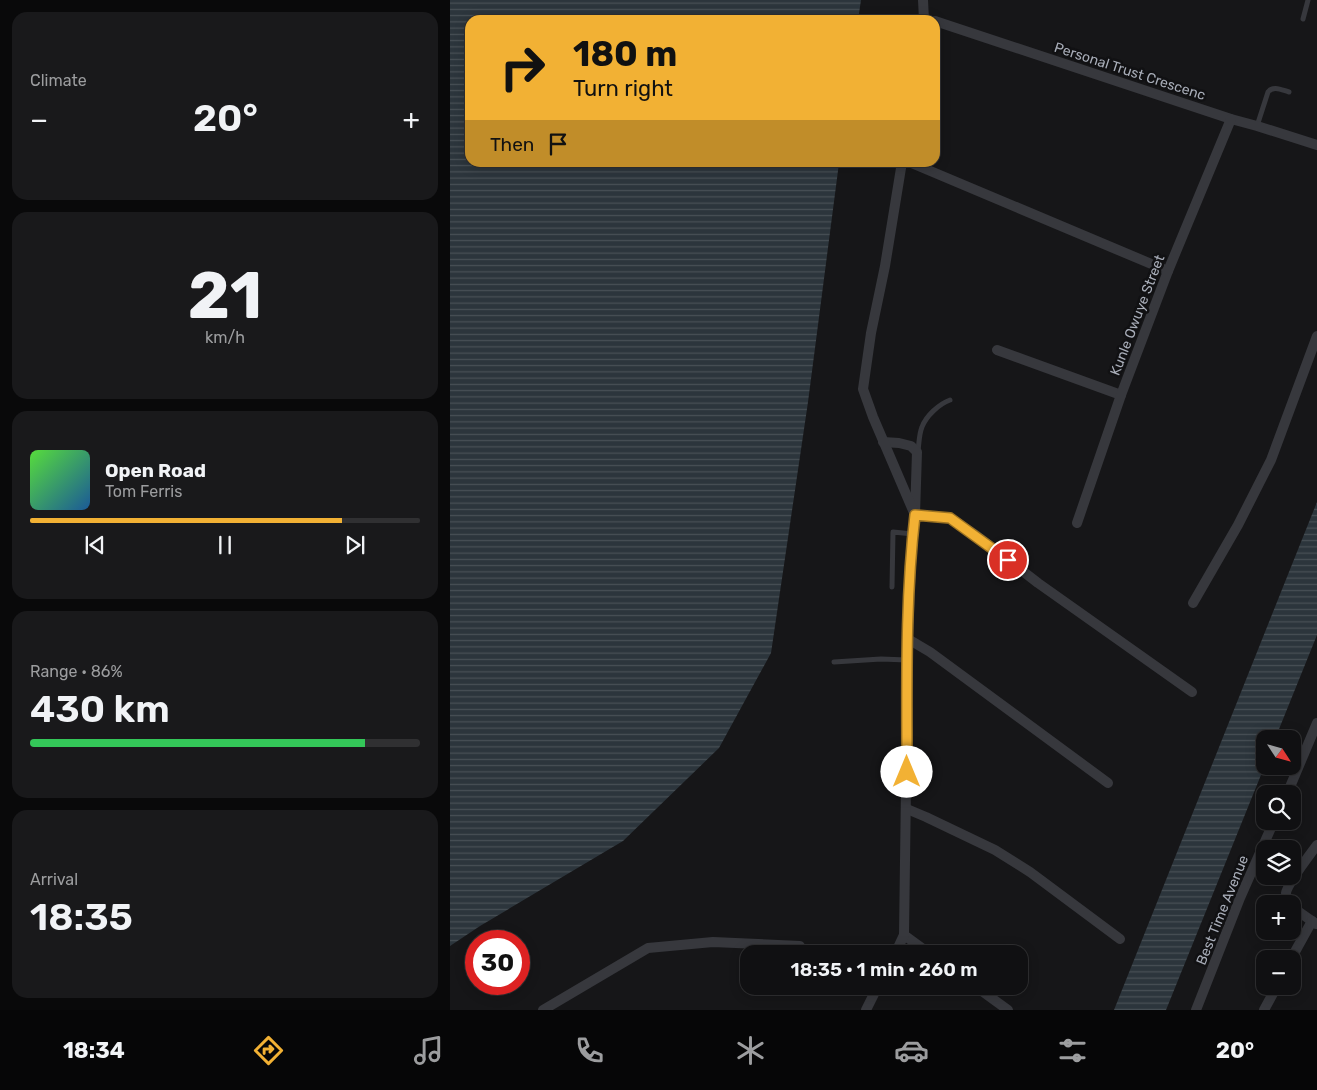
<!DOCTYPE html>
<meta charset="utf-8">
<style>
:root{--surface:#101012;--page:#19191b;--text:#f1f3f6;--muted:#9c9d9f;--line:#303032;--accent:#f2b134}
body{margin:0;font-family:Rubik,sans-serif;background:var(--page);color:var(--text);height:100vh;display:flex;flex-direction:column;font-size:19px;white-space:nowrap}
*{box-sizing:border-box;margin:0}
p{font-size:16px;color:var(--muted)}
.icon{flex:none;width:28px;height:28px;fill:none;stroke:currentColor;stroke-width:2;stroke-linecap:round;stroke-linejoin:round}
.map{position:relative;flex:1;overflow:hidden}
.side{display:flex;flex-direction:column;gap:12px;padding:12px;background:#09090a;width:450px}
.side>*{flex:none}
.banner{position:absolute;left:15px;top:15px;width:475px;height:152px;border-radius:15px;box-shadow:0 2px 12px #0003,0 0 0 1px var(--line);background:#f2b134;color:#111;overflow:hidden}
.needle{width:32px;rotate:126deg}
.controls{position:absolute;left:806px;top:730px;display:grid;gap:10px}
.controls a{display:grid;place-items:center;width:45px;height:45px;border-radius:10px;background:var(--surface);box-shadow:0 2px 12px #0003,0 0 0 1px var(--line);font-size:25px}
.speed{position:absolute;left:15px;top:930px;display:flex;gap:10px;font-size:25px;font-weight:700;text-align:center}
.speed>*{display:grid;place-content:center;width:65px;height:65px;border-radius:50%;background:var(--surface);box-shadow:0 2px 12px #0003,0 0 0 1px var(--line);line-height:1}
.speed .limit{border:8px solid #d22;background:#fff;color:#111}
.pin{position:absolute;display:grid;place-items:center;width:42px;height:42px;color:#fff;margin:-21px;border:2px solid #fff;border-radius:50%;box-shadow:0 1px 5px #0007}
.me{position:absolute;width:55px;margin:-28px;rotate:0deg;stroke-linejoin:round;filter:drop-shadow(0 0 4px #0008)}
.turn{display:flex;align-items:center;gap:18px;height:105px;padding:0 25px;font-size:22px}
.turn .icon{width:65px;height:65px;stroke-width:2.5}
.turn b{display:block;font-size:35px;line-height:42px}
.then{display:flex;align-items:center;height:48px;padding:0 25px;background:#0003;gap:10px;font-size:19px}
.big{font-size:38px;font-weight:600;line-height:1.1}
.side .card{flex:1;display:flex;flex-direction:column;justify-content:center;gap:8px;min-width:0;padding:0 18px;border-radius:15px;background:var(--page)}
.side .dial{align-items:center;gap:0}
.dial b{font-size:65px;line-height:1}
.song{display:flex;align-items:center;gap:15px}
.cover{width:60px;height:60px;border-radius:8px;background:linear-gradient(135deg,hsl(110 70% 55%),hsl(210 70% 35%))}
.played{height:5px;border-radius:2px;background:linear-gradient(90deg,var(--accent) 80%,var(--line) 80%)}
.keys{display:flex;justify-content:space-around;direction:ltr}
.heat{display:flex;justify-content:space-between;align-items:center;font-size:28px;direction:ltr}
.charge{height:8px;border-radius:4px;background:linear-gradient(90deg,#34c759 86%,var(--line) 0)}
.trip{position:absolute;left:290px;top:945px;width:288px;height:50px;border-radius:15px;background:var(--surface);box-shadow:0 2px 12px #0003,0 0 0 1px var(--line);font-weight:600;line-height:50px;text-align:center}
.menu{display:flex;height:80px;justify-content:space-around;align-items:center;background:#060607;color:var(--muted)}
.menu .icon{width:35px;height:35px}
.menu .selected{color:var(--accent)}
.menu b{font-size:22px;color:var(--text)}
main{display:flex;flex:1;min-height:0}
.map>svg:first-child{display:block}
.water{fill:url(#water-rules)}
.lines{fill:none;stroke-linecap:round;stroke-linejoin:round}
.lane{stroke:#37383d;stroke-width:5}
.street{stroke:#37383d;stroke-width:10}
.route-casing{stroke:#9d7322;stroke-width:12}
.route{stroke:#f2b134;stroke-width:9}
.labels{text-anchor:middle;stroke-width:5;stroke-linejoin:round;paint-order:stroke}
.street-label{font-size:14px;fill:#a8adb8;stroke:#111113}
</style>
<main>
<section class="side">
<div class="card"><p>Climate</p>
<div class="heat"><a>−</a><b class="big">20°</b><a>+</a></div>
</div>
<div class="card dial"><b>21</b><p>km/h</p></div>
<div class="card">
<div class="song"><i class="cover"></i><div><b>Open Road</b><p>Tom Ferris</p></div></div>
<div class="played"></div>
<div class="keys"><svg class="icon" aria-label="previous" viewBox="0 0 24 24"><path d="M18 5L8 12l10 7zM5 5v14"/></svg><svg class="icon" aria-label="pause" viewBox="0 0 24 24"><path d="M8 5v14M16 5v14"/></svg><svg class="icon" aria-label="next" viewBox="0 0 24 24"><path d="M6 5l10 7-10 7zM19 5v14"/></svg></div>
</div>
<div class="card"><p>Range · 86%</p><b class="big">430 km</b><div class="charge"></div></div>
<div class="card"><p>Arrival</p><b class="big">18:35</b></div>
</section>
<div class="map">
<svg width="867" height="1010" viewBox="0 0 867 1010">
<defs>
<pattern id="water-rules" width="6" height="5" patternUnits="userSpaceOnUse" patternTransform="scale(1.25)"><rect width="6" height="5" fill="#2c353c"/><path d="M0 2.5h6" fill="none" stroke="#485056"/></pattern>
</defs>
<rect width="100%" height="100%" fill="#161618"/>
<g class="water">
<path d="M 0,0 L 411,0 L 408,20 L 20,20 L 20,162 L 389,163 L 358,402 L 321,653 L 269,748 L 173,841 L 30,926 L 0,946 Z"/>
<path d="M 867,502 L 867,635 L 825,739 L 815,739 L 815,765 L 716,1010 L 664,1010 Z"/>
</g>
<g class="lines">
<g class="lane">
<path d="M 853,19 L 858,0"/>
<path d="M 807,126 L 818,92 C 823,85 832,90 839,92"/>
<path d="M 468,451 C 469,444 469,434 472,427 C 476,416 489,404 500,400"/>
<path d="M 442,587 L 443,532 L 463,534"/>
<path d="M 384,662 L 431,659 L 457,660"/>
</g>
<g class="street">
<path d="M 473,0 L 474,20"/>
<path d="M 485,21 L 781,119 L 807,126 L 867,145"/>
<path d="M 459,162 L 718,271"/>
<path d="M 547,350 L 671,395"/>
<path d="M 433,442 L 449,443 L 461,446 L 467,452 L 465,515 L 500,518 L 527,536 L 588,583 L 742,692"/>
<path d="M 627,523 L 671,395 L 718,271 L 781,119"/>
<path d="M 743,603 L 788,525 L 821,460 L 867,336"/>
<path d="M 458,639 L 480,652 L 658,783"/>
<path d="M 837,794 L 867,723"/>
<path d="M 457,809 L 476,817 L 545,850 L 580,872 L 670,939"/>
<path d="M 840,904 C 838,901 836,897 836,893 C 837,885 861,853 867,845"/>
<path d="M 842,907 L 866,924"/>
<path d="M 454,935 L 480,954"/>
<path d="M 445,954 L 454,935 L 458,639 L 461,559 L 465,515 L 423,417 L 413,389 L 421,333 L 435,266 L 452,162"/>
<path d="M 841,959 L 862,921"/>
<path d="M 525,986 L 558,1010"/>
<path d="M 93,1010 L 198,948 L 263,942 L 350,946"/>
<path d="M 416,1010 L 428,986"/>
<path d="M 746,1010 L 790,898 L 824,821"/>
<path d="M 814,1010 L 827,986"/>
</g>
</g>
<g class="lines">
<defs>
<path id="route" d="M 457,772 C 457,686 455,600 465,515 L 500,518 L 558,560"/>
</defs>
<use href="#route" class="route-casing"/>
<use href="#route" class="route"/>
</g>
<g class="labels">
<g class="street-label">
<text transform="translate(680 71) rotate(18)" y="5">Personal Trust Crescenc</text>
<text transform="translate(687 315) rotate(-69)" y="5">Kunle Owuye Street</text>
<text transform="translate(772 910) rotate(-68)" y="5">Best Time Avenue</text>
</g>
</g>
</svg>
<div class="controls">
<a><svg class="needle" viewBox="-14 -14 28 28"><path d="M0-13l5 13h-10z" fill="#e53935"/><path d="M0 13l5-13h-10z" fill="#9c9d9f"/></svg></a>
<a><svg class="icon" aria-label="search" viewBox="0 0 24 24"><circle cx="10" cy="10" r="6"/><path d="M15 15l6 6"/></svg></a>
<a><svg class="icon" aria-label="layers" viewBox="0 0 24 24"><path d="M12 4l9 5-9 5-9-5zM3 14l9 5 9-5"/></svg></a>
<a>+</a>
<a>−</a>
</div>
<div class="speed"><div class="limit">30</div></div>
<div class="pin" style="left:558px;top:560px;background:#d93025"><svg class="icon" aria-label="arrive" viewBox="0 0 24 24"><path d="M6 21V4h12l-3 4 3 4H6"/></svg></div>
<svg class="me" style="left:457px;top:772px" viewBox="-20 -20 40 40"><circle r="19" fill="#fff"/><path d="M0-13L10 11 0 6-10 11z" fill="#f2b134"/></svg>
<div class="trip">18:35 · 1 min · 260 m</div>
<div class="banner">
<div class="turn"><svg class="icon" aria-label="right" viewBox="0 0 24 24"><path d="M7 20v-9h11M14 6l5 5-5 5"/></svg><div><b>180 m</b>Turn right</div></div>
<div class="then">Then<svg class="icon" aria-label="arrive" viewBox="0 0 24 24"><path d="M6 21V4h12l-3 4 3 4H6"/></svg></div>
</div>
</div>
</main>
<nav class="menu">
<b>18:34</b>
<svg class="icon selected" aria-label="directions" viewBox="0 0 24 24"><path d="M12 3l9 9-9 9-9-9zM9 14v-3h6M13 9l2 2-2 2"/></svg>
<svg class="icon" aria-label="music" viewBox="0 0 24 24"><path d="M9 18V5l10-2v13"/><circle cx="6" cy="18" r="3"/><circle cx="16" cy="16" r="3"/></svg>
<svg class="icon" aria-label="phone" viewBox="0 0 24 24"><path d="M5 4h4l2 5-3 2q2 4 5 5l2-3 5 2v4C11 20 4 13 5 4z"/></svg>
<svg class="icon" aria-label="climate" viewBox="0 0 24 24"><path d="M12 3v18M4 7l16 10M4 17L20 7"/></svg>
<svg class="icon" aria-label="car" viewBox="0 0 24 24"><path d="M5 17H2v-5l4-1 3-4h7l3 4 3 1v5h-3M9 17h6M6 11h13"/><circle cx="7" cy="17" r="2"/><circle cx="17" cy="17" r="2"/></svg>
<svg class="icon" aria-label="filters" viewBox="0 0 24 24"><path d="M4 7h16M4 17h16"/><circle cx="9" cy="7" r="2"/><circle cx="15" cy="17" r="2"/></svg>
<b>20°</b>
</nav>
